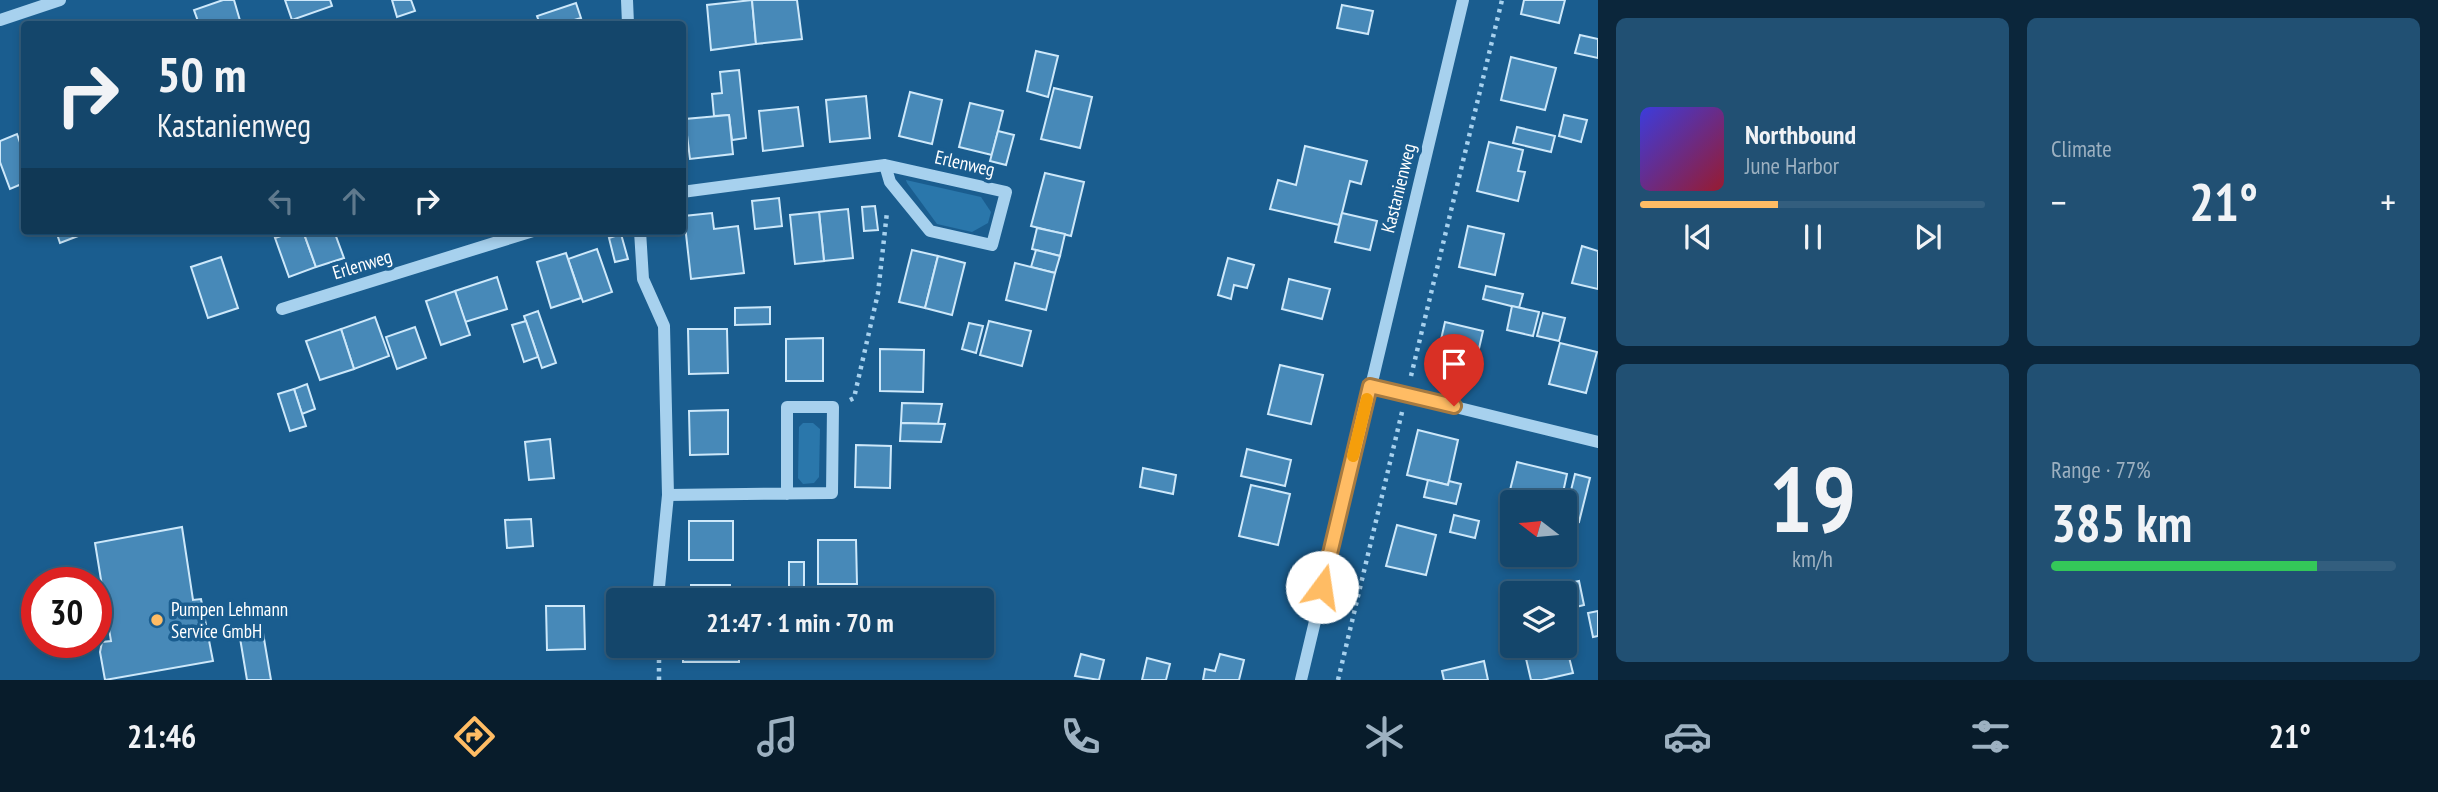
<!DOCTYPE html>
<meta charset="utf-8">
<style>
:root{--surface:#14466b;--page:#215073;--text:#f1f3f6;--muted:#9db1c1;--line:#335e7e;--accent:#ffbc64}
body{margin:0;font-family:"PT Sans Narrow",sans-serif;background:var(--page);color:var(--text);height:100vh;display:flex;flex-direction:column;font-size:26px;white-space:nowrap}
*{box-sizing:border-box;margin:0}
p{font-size:23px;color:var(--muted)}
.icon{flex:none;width:38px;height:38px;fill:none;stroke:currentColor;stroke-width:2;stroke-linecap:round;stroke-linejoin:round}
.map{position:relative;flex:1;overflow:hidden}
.details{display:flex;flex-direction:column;gap:18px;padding:18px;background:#0b263b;width:840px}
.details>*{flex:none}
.hud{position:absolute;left:21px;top:21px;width:665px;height:214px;border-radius:7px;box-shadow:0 4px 10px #0003,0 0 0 2px var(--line);background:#14466b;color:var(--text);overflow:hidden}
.needle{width:46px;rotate:286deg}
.controls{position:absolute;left:1500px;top:490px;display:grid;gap:14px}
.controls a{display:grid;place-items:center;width:77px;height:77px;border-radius:7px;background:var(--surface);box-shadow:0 4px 10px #0003,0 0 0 2px var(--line);font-size:35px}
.speed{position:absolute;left:21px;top:567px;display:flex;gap:14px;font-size:35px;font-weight:700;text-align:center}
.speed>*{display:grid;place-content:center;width:91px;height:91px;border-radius:50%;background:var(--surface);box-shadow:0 4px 10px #0003,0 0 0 2px var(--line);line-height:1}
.speed .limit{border:10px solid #d22;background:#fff;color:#111}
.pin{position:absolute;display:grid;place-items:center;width:60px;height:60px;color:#fff;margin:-72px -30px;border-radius:50% 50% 50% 0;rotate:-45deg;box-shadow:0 0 7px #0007}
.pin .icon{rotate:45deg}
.me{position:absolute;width:77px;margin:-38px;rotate:14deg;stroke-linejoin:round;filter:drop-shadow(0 0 5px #0008)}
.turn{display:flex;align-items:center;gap:24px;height:147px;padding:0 21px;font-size:32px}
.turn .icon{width:91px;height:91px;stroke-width:2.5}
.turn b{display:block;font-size:49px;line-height:60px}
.lanes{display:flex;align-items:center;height:66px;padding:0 21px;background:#0003;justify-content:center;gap:35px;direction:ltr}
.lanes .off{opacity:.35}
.big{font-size:52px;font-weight:700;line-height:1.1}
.details .card{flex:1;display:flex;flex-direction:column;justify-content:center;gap:10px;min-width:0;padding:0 24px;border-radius:10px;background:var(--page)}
.details .dial{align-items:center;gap:0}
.dial b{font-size:91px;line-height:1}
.song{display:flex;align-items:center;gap:21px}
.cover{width:84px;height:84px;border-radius:10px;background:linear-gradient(135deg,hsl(240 70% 55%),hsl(350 70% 35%))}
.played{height:7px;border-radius:4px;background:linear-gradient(90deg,var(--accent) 40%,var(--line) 40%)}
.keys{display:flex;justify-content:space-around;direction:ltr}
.heat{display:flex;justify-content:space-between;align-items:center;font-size:38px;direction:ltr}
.charge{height:10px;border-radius:5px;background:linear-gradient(90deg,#34c759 77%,var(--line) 0)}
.details .tiles{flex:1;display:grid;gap:18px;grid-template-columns:repeat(2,1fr)}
.trip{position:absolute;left:606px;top:588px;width:388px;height:70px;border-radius:7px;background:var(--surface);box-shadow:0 4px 10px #0003,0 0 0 2px var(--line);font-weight:700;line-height:70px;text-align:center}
.dock{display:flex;height:112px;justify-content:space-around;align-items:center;background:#081c2b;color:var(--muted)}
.dock .icon{width:49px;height:49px}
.dock .active{color:var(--accent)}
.dock b{font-size:32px;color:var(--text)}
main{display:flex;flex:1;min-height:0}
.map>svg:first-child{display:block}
.green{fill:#2a77ab}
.building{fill:#4789b8;stroke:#cde8fa;stroke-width:2}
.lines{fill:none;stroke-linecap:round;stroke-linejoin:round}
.path{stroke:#a7d1ee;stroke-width:4.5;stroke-dasharray:3.5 5;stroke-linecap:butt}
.minor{stroke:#a7d1ee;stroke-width:12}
.route-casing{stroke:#a67a41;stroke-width:18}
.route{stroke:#ffbc64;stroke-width:12}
.slow{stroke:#f59e0b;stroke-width:12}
.poi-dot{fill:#ffbc64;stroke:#1a5d8f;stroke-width:2.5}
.labels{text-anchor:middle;stroke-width:7;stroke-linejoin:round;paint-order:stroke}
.street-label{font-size:19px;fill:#fff;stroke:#1a5d8f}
.poi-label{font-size:19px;fill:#fff;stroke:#1a5d8f;text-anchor:start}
</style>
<main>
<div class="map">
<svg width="1598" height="680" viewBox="0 0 1598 680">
<rect width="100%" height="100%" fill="#1a5d8f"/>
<g class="green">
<path d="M 906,180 L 981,197 L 991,212 L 988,223 L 972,232 L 937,224 L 907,183 Z"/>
<path d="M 803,423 L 813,423 L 820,429 L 819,477 L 814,483 L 803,484 L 798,478 L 799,427 Z"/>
</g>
<g class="building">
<path d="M 223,0 L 234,0 L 241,24 L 199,24 L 194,10 Z"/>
<path d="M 285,0 L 330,0 L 332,6 L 292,20 Z"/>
<path d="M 392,0 L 411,0 L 415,11 L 397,17 Z"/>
<path d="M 752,0 L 756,44 L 711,50 L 707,5 Z"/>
<path d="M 752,0 L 797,0 L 802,39 L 756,44 Z"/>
<path d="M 1524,0 L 1565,0 L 1559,23 L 1521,14 Z"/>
<path d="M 576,3 L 581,18 L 561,24 L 540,24 L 537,16 Z"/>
<path d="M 1342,5 L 1373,11 L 1368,34 L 1337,28 Z"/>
<path d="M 1580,35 L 1598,39 L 1598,58 L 1575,53 Z"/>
<path d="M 1036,51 L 1058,56 L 1048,97 L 1027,91 Z"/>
<path d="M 1511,57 L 1556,68 L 1545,110 L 1501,100 Z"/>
<path d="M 739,70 L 746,138 L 732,140 L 729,115 L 714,116 L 712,94 L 722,93 L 720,72 Z"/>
<path d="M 1054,88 L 1092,97 L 1080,148 L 1041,139 Z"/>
<path d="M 910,92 L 942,100 L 932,144 L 899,136 Z"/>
<path d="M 866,96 L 870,138 L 830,142 L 826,100 Z"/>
<path d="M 970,103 L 1003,111 L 992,155 L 959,147 Z"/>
<path d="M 798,107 L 803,146 L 763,151 L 759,111 Z"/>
<path d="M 729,115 L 733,154 L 690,159 L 685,119 Z"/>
<path d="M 1564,115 L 1587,120 L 1581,142 L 1559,136 Z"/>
<path d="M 1517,127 L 1555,136 L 1551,152 L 1513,143 Z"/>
<path d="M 998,131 L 1014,135 L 1006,165 L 990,161 Z"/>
<path d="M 17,134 L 24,154 L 24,183 L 10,189 L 0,162 L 0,141 Z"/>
<path d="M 1489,142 L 1523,150 L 1518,171 L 1525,172 L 1518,201 L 1477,191 Z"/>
<path d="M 1305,146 L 1367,161 L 1361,184 L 1350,181 L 1339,225 L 1270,209 L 1278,180 L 1296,185 Z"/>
<path d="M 1045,173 L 1084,182 L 1071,236 L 1031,226 Z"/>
<path d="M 779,198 L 782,226 L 755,229 L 752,201 Z"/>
<path d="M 875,206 L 878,230 L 864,231 L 862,207 Z"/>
<path d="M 848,209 L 853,258 L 824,261 L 819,212 Z"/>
<path d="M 819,212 L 824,261 L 795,264 L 790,215 Z"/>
<path d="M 712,213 L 714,229 L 738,226 L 744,273 L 691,279 L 684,216 Z"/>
<path d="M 1342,213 L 1377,221 L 1370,250 L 1335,242 Z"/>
<path d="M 1468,226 L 1504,234 L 1495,275 L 1459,267 Z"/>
<path d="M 1037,228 L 1065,234 L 1060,256 L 1032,249 Z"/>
<path d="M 56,231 L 77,231 L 78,236 L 60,243 Z"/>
<path d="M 296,231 L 303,231 L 316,267 L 289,277 L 275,238 Z"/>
<path d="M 303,231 L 334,231 L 344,258 L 316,267 Z"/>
<path d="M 621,234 L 628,259 L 615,262 L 609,238 Z"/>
<path d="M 1582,246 L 1598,251 L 1598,289 L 1572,283 Z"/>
<path d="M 597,249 L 612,292 L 583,302 L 568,259 Z"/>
<path d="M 912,250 L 938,256 L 925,308 L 899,302 Z"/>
<path d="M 1036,250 L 1060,256 L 1055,273 L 1031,267 Z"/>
<path d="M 566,253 L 581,298 L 551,308 L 537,262 Z"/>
<path d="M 938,256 L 965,263 L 952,315 L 925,308 Z"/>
<path d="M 221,257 L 238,308 L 208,318 L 191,267 Z"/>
<path d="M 1228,258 L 1254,265 L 1247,288 L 1234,285 L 1231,299 L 1218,295 Z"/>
<path d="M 1015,263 L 1055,273 L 1046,310 L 1006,300 Z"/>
<path d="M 497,277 L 507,309 L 465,322 L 455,291 Z"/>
<path d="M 1289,279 L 1330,289 L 1322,319 L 1282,309 Z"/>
<path d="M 1486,286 L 1523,294 L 1519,308 L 1483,299 Z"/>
<path d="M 455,291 L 470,335 L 441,345 L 426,301 Z"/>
<path d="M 1512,306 L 1539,312 L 1533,336 L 1507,330 Z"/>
<path d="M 770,307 L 770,324 L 735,325 L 735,308 Z"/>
<path d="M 538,311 L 556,363 L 542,368 L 524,316 Z"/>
<path d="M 1543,313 L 1565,318 L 1559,341 L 1537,336 Z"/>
<path d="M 375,317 L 389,356 L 354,369 L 341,329 Z"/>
<path d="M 526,321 L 538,357 L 524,362 L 512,325 Z"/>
<path d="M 989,321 L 1031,331 L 1022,366 L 980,355 Z"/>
<path d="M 1445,322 L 1483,331 L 1473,375 L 1435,366 Z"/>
<path d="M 969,323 L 983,326 L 976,353 L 962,349 Z"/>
<path d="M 415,327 L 426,358 L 397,369 L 386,337 Z"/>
<path d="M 341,329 L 354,369 L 320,380 L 306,341 Z"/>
<path d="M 688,329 L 727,329 L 728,373 L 689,374 Z"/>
<path d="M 823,338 L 823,381 L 786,381 L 786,339 Z"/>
<path d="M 1560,343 L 1597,352 L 1586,393 L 1549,384 Z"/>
<path d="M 880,349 L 924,350 L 923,392 L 880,391 Z"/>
<path d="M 1280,365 L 1323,375 L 1311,424 L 1268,414 Z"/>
<path d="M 307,384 L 315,409 L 302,414 L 294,389 Z"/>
<path d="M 294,389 L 306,426 L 290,431 L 278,394 Z"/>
<path d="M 902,403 L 942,404 L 938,424 L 901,423 Z"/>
<path d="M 728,410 L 728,454 L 690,455 L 689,411 Z"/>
<path d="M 901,423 L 945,424 L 941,442 L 900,441 Z"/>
<path d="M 1418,430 L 1458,440 L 1448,485 L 1407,475 Z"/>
<path d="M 550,439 L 554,478 L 529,480 L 525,442 Z"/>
<path d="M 856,445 L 891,446 L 890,488 L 855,487 Z"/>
<path d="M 1247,449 L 1291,460 L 1285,486 L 1241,476 Z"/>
<path d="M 1517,462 L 1567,474 L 1561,502 L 1507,502 Z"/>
<path d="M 1143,468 L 1176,475 L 1173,494 L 1140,487 Z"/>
<path d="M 1575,474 L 1590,478 L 1579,522 L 1564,519 Z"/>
<path d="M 1428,480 L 1448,485 L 1449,481 L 1461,484 L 1456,504 L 1424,497 Z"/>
<path d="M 1251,485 L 1290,494 L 1278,545 L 1239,536 Z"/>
<path d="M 1454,515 L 1479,521 L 1475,538 L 1450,532 Z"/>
<path d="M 531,519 L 533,546 L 507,548 L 505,520 Z"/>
<rect x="689" y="521" width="44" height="39"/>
<path d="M 1397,525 L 1436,535 L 1426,575 L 1386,566 Z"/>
<path d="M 182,527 L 193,600 L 201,599 L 213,661 L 105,680 L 100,652 L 102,642 L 111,641 L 95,543 Z"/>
<path d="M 818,540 L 856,540 L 857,584 L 818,584 Z"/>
<rect x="789" y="562" width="15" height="38"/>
<path d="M 1579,581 L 1584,605 L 1564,610 L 1564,593 L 1553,593 L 1552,587 Z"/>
<rect x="691" y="585" width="39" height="15"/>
<path d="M 546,606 L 584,606 L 585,649 L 547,650 Z"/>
<path d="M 1598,611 L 1598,636 L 1593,637 L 1588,613 Z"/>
<path d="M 262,627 L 271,680 L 247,680 L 239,632 Z"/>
<path d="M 1564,637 L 1573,673 L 1542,680 L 1531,680 L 1523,646 L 1564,646 Z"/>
<rect x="683" y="646" width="56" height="16"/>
<path d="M 1081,654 L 1104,660 L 1099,680 L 1075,676 Z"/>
<path d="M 1220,654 L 1244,660 L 1239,680 L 1203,680 L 1205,669 L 1215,671 Z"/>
<path d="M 1147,658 L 1170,664 L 1166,680 L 1142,680 Z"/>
<path d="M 1484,661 L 1488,680 L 1444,680 L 1442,671 Z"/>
</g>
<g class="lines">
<g class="path">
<path d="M 1411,376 L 1502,0"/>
<path d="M 850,400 L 854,398 L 878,293 L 887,212"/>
<path d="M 659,680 L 659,646"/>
<path d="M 1338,680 L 1402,412"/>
</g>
<g class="minor">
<path d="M 627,0 L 628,24"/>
<path d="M 0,20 L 60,0"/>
<path d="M 682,192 L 885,165 L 1006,192 L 992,245 L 930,231 L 890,182 L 885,165"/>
<path d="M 640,231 L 643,279 L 664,326 L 668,495 L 659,587"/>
<path d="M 282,309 L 533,231"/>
<path d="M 1370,386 L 1598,442"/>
<path d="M 668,495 L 832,493 L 833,407 L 787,407 L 787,494"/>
<path d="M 1301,680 L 1463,0"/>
</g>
</g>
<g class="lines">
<defs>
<path id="route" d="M 1322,587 L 1370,386 L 1454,406"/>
</defs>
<use href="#route" class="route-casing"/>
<use href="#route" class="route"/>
<path class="slow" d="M 1353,456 L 1367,399"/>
</g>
<circle class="poi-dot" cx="157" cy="620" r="7"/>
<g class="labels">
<g class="street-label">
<text transform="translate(965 163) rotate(13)" y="7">Erlenweg</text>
<text transform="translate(1398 188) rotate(-76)" y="7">Kastanienweg</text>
<text transform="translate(362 264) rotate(-17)" y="7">Erlenweg</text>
</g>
<g class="poi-label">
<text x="171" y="616">Pumpen Lehmann<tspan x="171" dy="22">Service GmbH</tspan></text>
</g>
</g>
</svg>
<div class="controls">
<a><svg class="needle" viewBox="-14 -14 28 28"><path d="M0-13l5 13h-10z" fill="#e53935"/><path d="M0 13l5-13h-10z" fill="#9db1c1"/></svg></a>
<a><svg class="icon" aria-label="layers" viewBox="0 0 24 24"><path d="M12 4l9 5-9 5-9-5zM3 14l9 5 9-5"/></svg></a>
</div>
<div class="speed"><div class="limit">30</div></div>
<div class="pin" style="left:1454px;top:406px;background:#d93025"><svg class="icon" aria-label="arrive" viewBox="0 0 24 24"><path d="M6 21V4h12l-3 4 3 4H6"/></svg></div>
<svg class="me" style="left:1322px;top:587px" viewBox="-20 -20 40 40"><circle r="19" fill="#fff"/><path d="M0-13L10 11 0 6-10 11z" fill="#ffbc64"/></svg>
<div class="trip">21:47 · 1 min · 70 m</div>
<div class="hud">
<div class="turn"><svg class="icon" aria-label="right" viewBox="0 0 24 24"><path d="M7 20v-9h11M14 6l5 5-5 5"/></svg><div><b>50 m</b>Kastanienweg</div></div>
<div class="lanes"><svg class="icon off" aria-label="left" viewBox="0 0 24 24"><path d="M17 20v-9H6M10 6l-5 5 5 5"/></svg><svg class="icon off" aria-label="ahead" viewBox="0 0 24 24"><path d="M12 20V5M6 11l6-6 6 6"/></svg><svg class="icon" aria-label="right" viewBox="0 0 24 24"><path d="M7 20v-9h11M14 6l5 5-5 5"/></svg></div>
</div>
</div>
<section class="details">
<div class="tiles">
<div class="card">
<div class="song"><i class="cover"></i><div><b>Northbound</b><p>June Harbor</p></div></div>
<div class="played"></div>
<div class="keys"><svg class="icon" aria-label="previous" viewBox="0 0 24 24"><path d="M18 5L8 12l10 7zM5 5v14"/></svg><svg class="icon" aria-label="pause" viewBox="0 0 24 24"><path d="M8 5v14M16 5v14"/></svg><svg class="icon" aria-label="next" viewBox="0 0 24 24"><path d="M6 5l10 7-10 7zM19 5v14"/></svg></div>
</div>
<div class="card"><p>Climate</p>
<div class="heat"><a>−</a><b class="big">21°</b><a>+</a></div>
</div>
<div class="card dial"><b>19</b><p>km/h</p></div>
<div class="card"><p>Range · 77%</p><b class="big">385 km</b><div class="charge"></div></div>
</div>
</section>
</main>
<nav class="dock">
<b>21:46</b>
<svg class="icon active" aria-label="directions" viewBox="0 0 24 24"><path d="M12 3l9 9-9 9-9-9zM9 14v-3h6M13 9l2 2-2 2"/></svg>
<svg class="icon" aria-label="music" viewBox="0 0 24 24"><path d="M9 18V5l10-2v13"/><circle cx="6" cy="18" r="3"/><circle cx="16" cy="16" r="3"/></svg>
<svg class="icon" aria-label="phone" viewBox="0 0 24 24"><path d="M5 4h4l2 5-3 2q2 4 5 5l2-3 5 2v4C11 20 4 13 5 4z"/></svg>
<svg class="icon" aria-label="climate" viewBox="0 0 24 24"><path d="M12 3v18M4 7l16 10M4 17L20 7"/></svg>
<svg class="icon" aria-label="car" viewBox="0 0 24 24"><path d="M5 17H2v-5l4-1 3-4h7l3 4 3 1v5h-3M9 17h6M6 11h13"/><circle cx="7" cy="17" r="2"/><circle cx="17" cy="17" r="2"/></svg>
<svg class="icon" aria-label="filters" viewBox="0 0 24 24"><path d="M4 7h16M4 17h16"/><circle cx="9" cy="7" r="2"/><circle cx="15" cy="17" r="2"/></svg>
<b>21°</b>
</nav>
